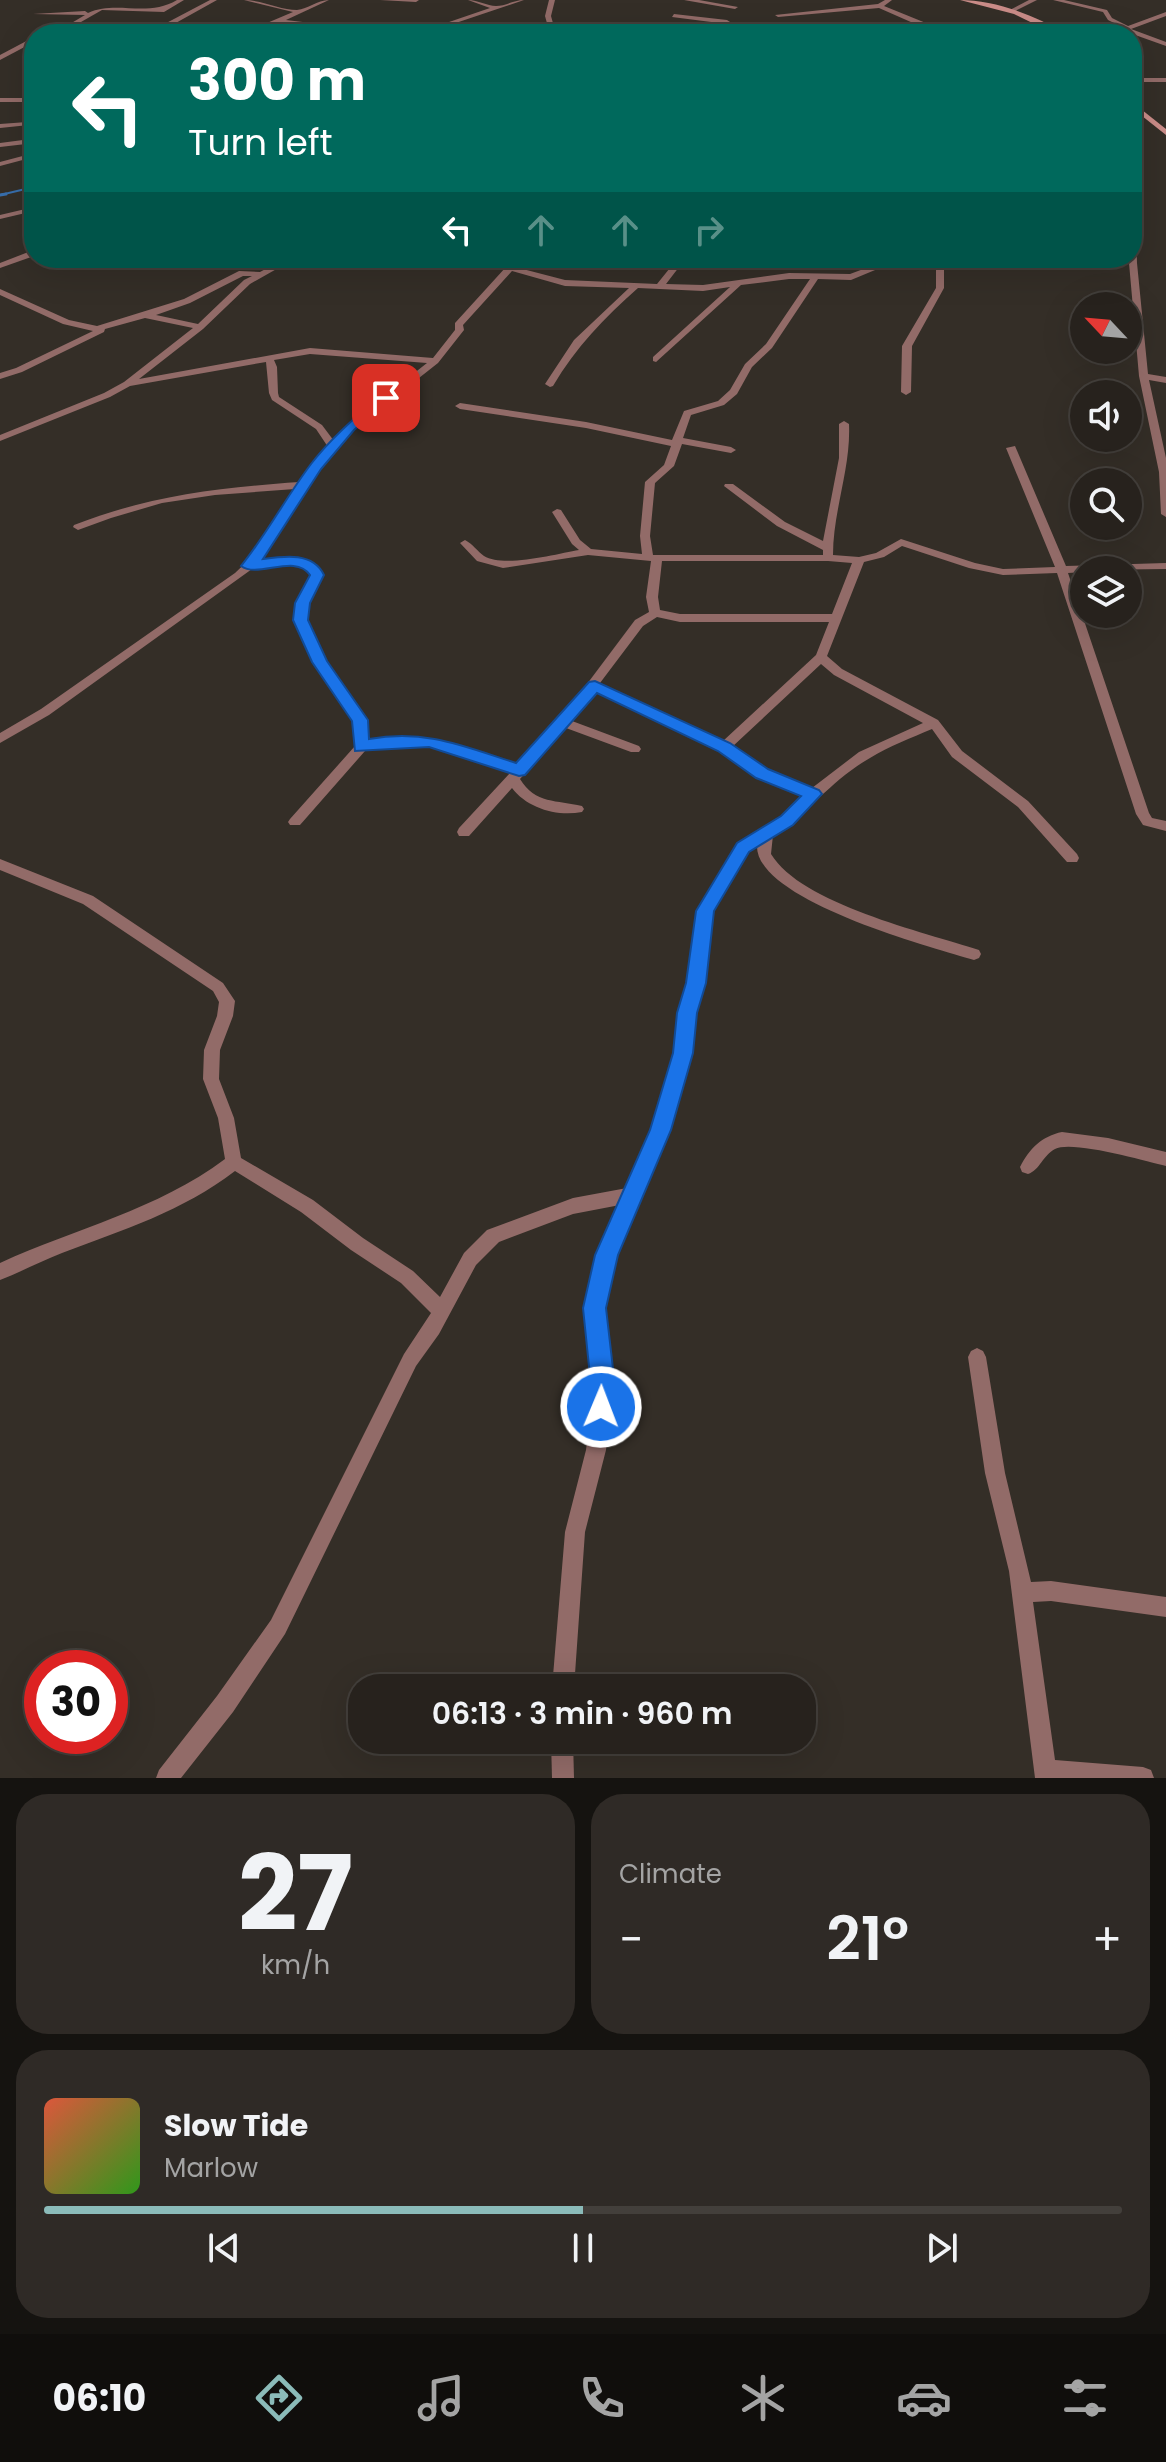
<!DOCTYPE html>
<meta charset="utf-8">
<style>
:root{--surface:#27221d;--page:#2f2a26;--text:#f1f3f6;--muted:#a4a4a4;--line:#433f3b;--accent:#8bbbb9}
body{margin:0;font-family:Poppins,sans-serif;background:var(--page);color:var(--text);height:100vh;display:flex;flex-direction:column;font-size:30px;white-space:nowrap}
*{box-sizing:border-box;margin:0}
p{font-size:26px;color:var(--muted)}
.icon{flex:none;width:44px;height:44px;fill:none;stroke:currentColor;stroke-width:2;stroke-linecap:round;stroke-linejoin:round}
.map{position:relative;height:1778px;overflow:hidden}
.sheet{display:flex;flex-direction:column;gap:16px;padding:16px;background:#151310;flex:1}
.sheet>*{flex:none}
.hud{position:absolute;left:24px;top:24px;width:1118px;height:244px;border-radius:32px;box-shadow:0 8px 32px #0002,0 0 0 2px var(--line);background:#00695c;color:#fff;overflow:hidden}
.needle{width:52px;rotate:296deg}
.fabs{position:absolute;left:1070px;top:292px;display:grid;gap:16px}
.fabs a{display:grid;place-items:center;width:72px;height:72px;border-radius:50%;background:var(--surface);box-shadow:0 8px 32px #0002,0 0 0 2px var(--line);font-size:40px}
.speed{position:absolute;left:24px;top:1650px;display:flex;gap:16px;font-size:40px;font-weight:700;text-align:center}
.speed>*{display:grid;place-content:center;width:104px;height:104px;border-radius:50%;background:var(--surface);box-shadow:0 8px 32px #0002,0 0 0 2px var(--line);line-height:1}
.speed .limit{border:12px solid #d22;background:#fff;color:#111}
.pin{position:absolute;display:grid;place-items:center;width:68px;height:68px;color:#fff;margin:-34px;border-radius:16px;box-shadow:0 4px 12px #0006}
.me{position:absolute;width:88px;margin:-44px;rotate:1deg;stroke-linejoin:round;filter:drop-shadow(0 0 6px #0008)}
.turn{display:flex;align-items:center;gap:28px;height:168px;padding:0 32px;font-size:36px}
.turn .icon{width:104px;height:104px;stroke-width:2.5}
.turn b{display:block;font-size:56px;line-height:68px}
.lanes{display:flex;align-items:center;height:76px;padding:0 32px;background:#0003;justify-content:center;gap:40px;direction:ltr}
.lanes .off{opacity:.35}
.big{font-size:60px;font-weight:600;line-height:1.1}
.sheet .tile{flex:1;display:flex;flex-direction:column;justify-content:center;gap:12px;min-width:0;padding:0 28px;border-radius:32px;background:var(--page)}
.sheet .dial{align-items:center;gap:0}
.dial b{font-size:104px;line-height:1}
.song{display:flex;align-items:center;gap:24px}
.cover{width:96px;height:96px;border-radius:12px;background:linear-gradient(135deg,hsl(10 70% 55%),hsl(110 70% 35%))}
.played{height:8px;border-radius:4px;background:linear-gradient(90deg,var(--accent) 50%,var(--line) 50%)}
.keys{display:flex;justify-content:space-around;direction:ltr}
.heat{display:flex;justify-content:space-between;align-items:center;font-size:44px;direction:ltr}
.sheet .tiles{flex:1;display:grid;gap:16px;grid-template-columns:1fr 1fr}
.tile:last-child{grid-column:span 2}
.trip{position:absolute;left:348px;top:1674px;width:468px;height:80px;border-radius:32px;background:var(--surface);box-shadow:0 8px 32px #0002,0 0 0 2px var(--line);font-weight:600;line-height:80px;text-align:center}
.menu{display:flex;height:128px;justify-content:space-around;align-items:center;background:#100e0c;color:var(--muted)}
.menu .icon{width:56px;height:56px}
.menu .selected{color:var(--accent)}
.menu b{font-size:36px;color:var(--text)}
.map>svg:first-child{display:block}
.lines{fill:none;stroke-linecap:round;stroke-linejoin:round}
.stream-far1{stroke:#386fad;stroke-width:2}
.stream{stroke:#386fad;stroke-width:3}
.street{fill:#926b68;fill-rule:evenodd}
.secondary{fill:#ca8c88;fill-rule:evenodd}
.route{fill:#1a73e8;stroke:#114b97;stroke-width:2}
</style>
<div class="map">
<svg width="1166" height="1778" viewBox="0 0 1166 1778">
<rect width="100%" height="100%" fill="#342e27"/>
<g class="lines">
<path class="stream-far1" d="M 0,195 L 34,187"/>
<path class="stream" d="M 0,195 L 6,194"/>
<g class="street">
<path d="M 177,0 L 184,0 L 164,12 L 102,10 L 60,34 L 53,34 L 85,15 L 33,14 L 85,11 L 88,13 C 117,0 147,18 177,0 Z"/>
<path d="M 210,0 L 217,0 L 165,29 L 267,23 L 293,12 L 244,0 C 262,0 281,10 297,10 C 308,9 317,0 329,0 L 286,20 L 336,26 L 351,34 L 280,22 L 268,27 L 94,34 L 155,29 Z"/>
<path d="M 380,0 L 419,0 L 416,2 Z"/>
<path d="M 468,0 C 478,0 487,6 496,6 C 505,6 514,0 524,0 L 423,34 L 414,34 L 490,8 Z"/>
<path d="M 549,0 L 555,0 L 551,16 L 556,34 L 550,34 L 545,16 Z"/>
<path d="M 684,0 L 699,0 L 738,7 L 735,9 Z"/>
<path d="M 885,0 L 892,0 L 884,6 L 953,34 L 929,30 L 879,8 L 778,17 L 775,15 L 878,4 Z"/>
<path d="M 1029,0 L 1037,0 L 1013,12 L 1008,11 Z"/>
<path d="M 1053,0 L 1064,0 L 1107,10 L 1112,18 L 1128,26 L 1166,12 L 1166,16 L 1131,29 L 1166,42 L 1166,46 L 1124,31 L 1091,34 L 1122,27 L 1108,20 L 1103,12 Z"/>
<path d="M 674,14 L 727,20 L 730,22 L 727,24 L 672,17 Z"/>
<path d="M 726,24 L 826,27 L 846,34 L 826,31 L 724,27 Z"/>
<path d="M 1051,25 L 1053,28 L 994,34 L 997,32 Z"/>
<path d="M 34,37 L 34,42 L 0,60 L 0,55 Z"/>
<rect x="1132" y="78" width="34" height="4"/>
<rect x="0" y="98" width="34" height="4"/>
<path d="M 1141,109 L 1144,111 L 1136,115 L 1136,121 L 1141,127 L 1137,157 L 1143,183 L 1136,229 L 1137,263 L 1148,374 L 1166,377 L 1166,383 L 1149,380 L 1166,458 L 1166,517 L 1161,514 L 1159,472 L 1139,376 L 1129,263 L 1129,258 L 1132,258 L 1132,204 L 1135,183 L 1132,169 L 1132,112 Z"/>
<path d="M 27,122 L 29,125 L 0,128 L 0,124 Z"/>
<path d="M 23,140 L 26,144 L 0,147 L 0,143 Z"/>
<path d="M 34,153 L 34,157 L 0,166 L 0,162 Z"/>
<path d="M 34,207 L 34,211 L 0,219 L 0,215 Z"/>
<path d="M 31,251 L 34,251 L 34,256 L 0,268 L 0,263 Z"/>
<path d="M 286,258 L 296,258 L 250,284 L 203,329 L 139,379 L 310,348 L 433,358 L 455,330 L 455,323 L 506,267 L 509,258 L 517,258 L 515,267 L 565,280 L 657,284 L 678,258 L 686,258 L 666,284 L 703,285 L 789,273 L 850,274 L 893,258 L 904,258 L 851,280 L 818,279 L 772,348 L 752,367 L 737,394 L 724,405 L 691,415 L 683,438 L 731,447 L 736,450 L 731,453 L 682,444 L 674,466 L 655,483 L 650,536 L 653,555 L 823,555 L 823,550 L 777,526 L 724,486 L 725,484 L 733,484 L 785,522 L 823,541 L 839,458 L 839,424 L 844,421 L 849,424 C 851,469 833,510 833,555 L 859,557 L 876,553 L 901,539 L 975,563 L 1003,569 L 1055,567 L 1006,448 L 1015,446 L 1066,566 L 1166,563 L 1166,569 L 1084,570 L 1084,572 L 1068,573 L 1149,813 L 1152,818 L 1166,821 L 1166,831 L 1143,825 L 1136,814 L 1057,573 L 1003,575 L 969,568 L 902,546 L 884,557 L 864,562 L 827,656 L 842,669 L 938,720 L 962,751 L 1028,801 L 1077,854 L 1079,858 L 1077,862 L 1067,862 L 1018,807 L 952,757 L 932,729 C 911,738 889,746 870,758 C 834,778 808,813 773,835 L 771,854 C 801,904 924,932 979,950 L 981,954 L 979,958 L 974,960 C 929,947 756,900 757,846 L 748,852 L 712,912 L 703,983 L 695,1013 L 691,1053 L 668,1130 L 616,1255 L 604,1308 L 612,1386 L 606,1450 L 585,1532 L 574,1688 L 552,1688 L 565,1532 L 586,1450 L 594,1386 L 586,1308 L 598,1255 L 620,1205 L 573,1214 L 499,1242 L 476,1265 L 439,1334 L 416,1366 L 285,1634 L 233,1712 L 181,1778 L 156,1778 L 159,1770 L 217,1696 L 271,1620 L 404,1354 L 431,1313 L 401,1283 L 351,1250 L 301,1212 L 235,1171 C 183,1211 123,1230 62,1253 C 41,1261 21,1272 0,1280 L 0,1263 C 76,1228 157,1210 225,1159 L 218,1118 L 203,1079 L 204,1050 L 217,1016 L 219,1002 L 213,991 L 83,904 L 0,870 L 0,859 L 93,896 L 223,983 L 235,1001 L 233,1016 L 220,1050 L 219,1079 L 234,1118 L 241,1158 L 313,1200 L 363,1238 L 413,1271 L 440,1297 L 464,1253 L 487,1230 L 573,1198 L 627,1188 L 652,1130 L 675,1053 L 679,1013 L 689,983 L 698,911 L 738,844 L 782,817 L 804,795 L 757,776 L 720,750 L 595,691 L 572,721 L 639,746 L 641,749 L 639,752 L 631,752 L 566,728 L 520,779 C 535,804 557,800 582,806 L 584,809 L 582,812 C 557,817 527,808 512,788 L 469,836 L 459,836 L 457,832 L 459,828 L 511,772 L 430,746 L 390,745 L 365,751 L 300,825 L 290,825 L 288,822 L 290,819 L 355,746 L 354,720 L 314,662 L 295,620 L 296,603 L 311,575 L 308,571 L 296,565 L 252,569 L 49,715 L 0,743 L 0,733 L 41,709 L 235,573 L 256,553 L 295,489 L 215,495 L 162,503 L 111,518 L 78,530 L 73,527 L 74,525 C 151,495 218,488 299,482 L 328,447 L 316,429 L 272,400 L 269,393 L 266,362 L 130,386 L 110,397 L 0,441 L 0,435 L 104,393 L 124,382 L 193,328 L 145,318 L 105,329 L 104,332 L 22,372 L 0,379 L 0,373 L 16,368 L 93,331 L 63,324 L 0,295 L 0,289 L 69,320 L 97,326 L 184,299 L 239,271 L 260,272 ZM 512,271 L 565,286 L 629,288 L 574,340 L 545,384 L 550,387 L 553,386 C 576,347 604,318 638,288 L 703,291 L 730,287 L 653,357 L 653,361 L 656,362 L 741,285 L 789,279 L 810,279 L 766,344 L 745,364 L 730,390 L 718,401 L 684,411 L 672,440 L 586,422 L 460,403 L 455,406 L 460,409 L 586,428 L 671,446 L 664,465 L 645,482 L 640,536 L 642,554 L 591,549 L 580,540 L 561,510 L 557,509 L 552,512 L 572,544 L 579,550 C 556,554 504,568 484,556 C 477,551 473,544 465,540 L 460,543 L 477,561 L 503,568 L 588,555 L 651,561 L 646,597 L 649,612 L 635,620 L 560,720 L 518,765 L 430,738 L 390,737 L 367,741 L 366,720 L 326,661 L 307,620 L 308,603 L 323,575 C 307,554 284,557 260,561 L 306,486 L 353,430 L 438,363 L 464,330 L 463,325 ZM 243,276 L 252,276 L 244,280 L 198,324 L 156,315 L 190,303 ZM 310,354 L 427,363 L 347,426 L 334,441 L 322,425 L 279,397 L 278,393 L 277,367 L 274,360 ZM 662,561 L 828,561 L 852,563 L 832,614 L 680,614 L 660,610 L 658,597 ZM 657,617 L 680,622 L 829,622 L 816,655 L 723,741 L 600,683 L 643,626 ZM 821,664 L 834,675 L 923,723 L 859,752 L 812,788 L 767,770 L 732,747 Z"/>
<path d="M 936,258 L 944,258 L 944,288 L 912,346 L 911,392 L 906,395 L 901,392 L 902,346 L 936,288 Z"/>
<path d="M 1062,1132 L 1108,1138 L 1166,1152 L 1166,1166 C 1145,1161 1072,1140 1055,1149 C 1043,1155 1040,1170 1028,1174 L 1022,1172 L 1020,1167 C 1029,1149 1042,1136 1062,1132 Z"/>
<path d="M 977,1348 L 983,1351 L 986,1357 L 1005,1473 L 1031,1582 L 1051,1581 L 1166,1597 L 1166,1617 L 1051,1601 L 1033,1602 L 1055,1760 L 1143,1767 L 1151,1770 L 1154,1778 L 1035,1778 L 1009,1571 L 985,1473 L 968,1357 L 971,1351 Z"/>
<path d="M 551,1740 L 573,1740 L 574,1778 L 552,1778 Z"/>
</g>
<g class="secondary">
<path d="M 960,0 C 994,0 1036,15 1065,34 L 1055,34 L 1014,14 Z"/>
<path d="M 1132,102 L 1166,129 L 1166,135 L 1132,108 Z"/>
</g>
</g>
<path class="route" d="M 382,395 L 392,398 L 354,430 L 321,469 L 263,559 C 285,556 313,552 324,575 L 310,603 L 308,620 L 327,661 L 368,720 L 369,739 C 426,729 463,746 516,763 L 589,682 L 595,681 L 730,743 L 768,769 L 819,790 L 822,794 L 793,825 L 749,852 L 714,911 L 706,983 L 697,1013 L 693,1053 L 671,1130 L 618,1255 L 606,1308 L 615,1386 L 609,1416 L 601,1419 L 592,1416 L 588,1407 L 591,1386 L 583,1308 L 595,1255 L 650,1130 L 673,1053 L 677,1013 L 686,983 L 696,911 L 737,843 L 781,816 L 801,796 L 756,778 L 718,751 L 597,693 L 525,775 L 519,776 L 429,747 L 355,751 L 352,721 L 312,662 L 293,620 L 295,603 L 310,575 C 295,553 258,579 241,566 C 267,534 286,497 311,464 C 331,438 356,416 382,395 Z"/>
</svg>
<div class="fabs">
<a><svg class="needle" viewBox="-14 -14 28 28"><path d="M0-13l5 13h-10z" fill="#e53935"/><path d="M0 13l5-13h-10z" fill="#a4a4a4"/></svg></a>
<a><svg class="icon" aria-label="sound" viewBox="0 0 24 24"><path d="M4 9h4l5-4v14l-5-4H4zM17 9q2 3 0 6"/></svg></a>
<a><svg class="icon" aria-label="search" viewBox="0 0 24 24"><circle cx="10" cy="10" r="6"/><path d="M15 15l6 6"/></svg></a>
<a><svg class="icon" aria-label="layers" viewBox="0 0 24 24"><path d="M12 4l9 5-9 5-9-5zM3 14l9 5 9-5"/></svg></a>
</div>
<div class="speed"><div class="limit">30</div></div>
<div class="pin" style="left:386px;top:398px;background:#d93025"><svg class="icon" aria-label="arrive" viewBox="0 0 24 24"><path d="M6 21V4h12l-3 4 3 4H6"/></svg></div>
<svg class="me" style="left:601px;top:1407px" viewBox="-20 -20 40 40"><circle r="17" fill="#1a73e8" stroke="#fff" stroke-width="3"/><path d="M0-11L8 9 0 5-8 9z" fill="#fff"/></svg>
<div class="trip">06:13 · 3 min · 960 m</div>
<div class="hud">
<div class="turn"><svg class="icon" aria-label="left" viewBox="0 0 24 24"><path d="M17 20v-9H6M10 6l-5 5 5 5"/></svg><div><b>300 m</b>Turn left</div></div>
<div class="lanes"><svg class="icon" aria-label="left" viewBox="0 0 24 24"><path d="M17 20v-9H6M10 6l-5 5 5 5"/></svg><svg class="icon off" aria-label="ahead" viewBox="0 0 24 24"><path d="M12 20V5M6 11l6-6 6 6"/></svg><svg class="icon off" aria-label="ahead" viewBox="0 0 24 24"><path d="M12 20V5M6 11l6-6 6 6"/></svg><svg class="icon off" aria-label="right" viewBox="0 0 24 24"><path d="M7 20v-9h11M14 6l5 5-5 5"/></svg></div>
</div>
</div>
<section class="sheet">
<div class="tiles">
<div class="tile dial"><b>27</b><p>km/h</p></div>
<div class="tile"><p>Climate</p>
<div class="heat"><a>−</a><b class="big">21°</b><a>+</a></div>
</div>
<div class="tile">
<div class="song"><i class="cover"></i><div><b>Slow Tide</b><p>Marlow</p></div></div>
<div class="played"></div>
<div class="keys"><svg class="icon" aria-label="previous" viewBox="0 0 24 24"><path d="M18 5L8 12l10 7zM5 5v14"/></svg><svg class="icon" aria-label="pause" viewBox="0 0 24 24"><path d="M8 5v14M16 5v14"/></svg><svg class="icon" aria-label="next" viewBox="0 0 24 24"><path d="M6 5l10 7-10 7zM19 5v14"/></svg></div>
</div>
</div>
</section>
<nav class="menu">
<b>06:10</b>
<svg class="icon selected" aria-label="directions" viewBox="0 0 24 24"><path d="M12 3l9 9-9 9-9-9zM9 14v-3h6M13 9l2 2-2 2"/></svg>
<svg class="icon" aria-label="music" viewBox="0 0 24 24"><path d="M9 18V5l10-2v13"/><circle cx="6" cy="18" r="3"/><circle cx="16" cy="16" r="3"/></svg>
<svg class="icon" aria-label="phone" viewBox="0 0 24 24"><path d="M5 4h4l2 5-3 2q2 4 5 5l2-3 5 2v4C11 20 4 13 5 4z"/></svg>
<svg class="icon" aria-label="climate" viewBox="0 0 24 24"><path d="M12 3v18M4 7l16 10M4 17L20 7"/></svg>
<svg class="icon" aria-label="car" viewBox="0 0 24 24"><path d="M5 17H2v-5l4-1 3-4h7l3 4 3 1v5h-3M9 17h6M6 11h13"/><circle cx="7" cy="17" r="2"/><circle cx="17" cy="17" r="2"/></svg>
<svg class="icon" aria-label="filters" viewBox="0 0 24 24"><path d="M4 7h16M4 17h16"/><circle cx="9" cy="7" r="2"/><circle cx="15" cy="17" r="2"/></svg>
</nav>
